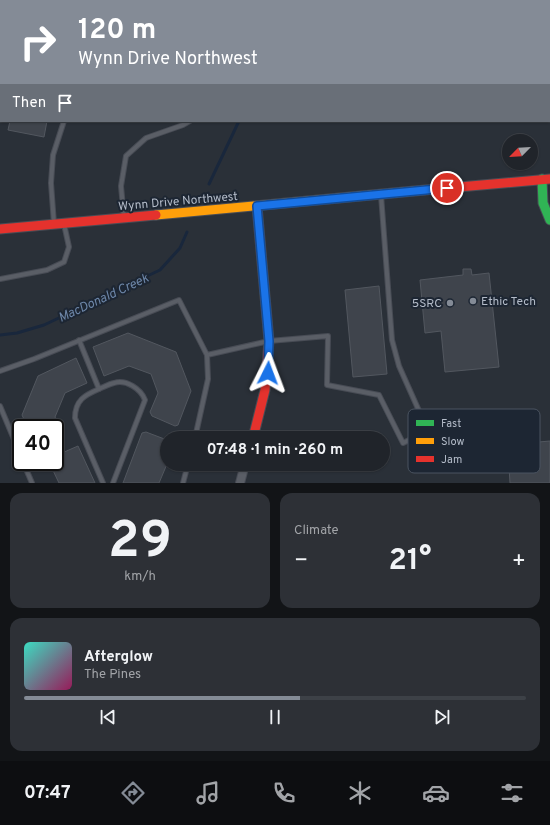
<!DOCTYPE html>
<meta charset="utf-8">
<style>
:root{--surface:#20242a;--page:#2d3036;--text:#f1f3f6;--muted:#a2a4a8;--line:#3d4147;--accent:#848b96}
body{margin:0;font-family:Overpass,sans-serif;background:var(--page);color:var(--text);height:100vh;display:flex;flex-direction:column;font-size:15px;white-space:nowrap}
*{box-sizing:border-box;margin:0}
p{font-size:13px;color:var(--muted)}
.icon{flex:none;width:22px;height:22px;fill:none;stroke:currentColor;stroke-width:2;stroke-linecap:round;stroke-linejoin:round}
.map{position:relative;height:483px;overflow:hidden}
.panel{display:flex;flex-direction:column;gap:10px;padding:10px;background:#121417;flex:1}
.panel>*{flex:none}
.top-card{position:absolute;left:0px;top:0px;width:550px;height:122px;box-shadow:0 1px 3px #0004,0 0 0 1px var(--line);background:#848b96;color:#fff;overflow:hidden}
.needle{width:26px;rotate:246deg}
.tools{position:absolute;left:502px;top:134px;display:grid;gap:8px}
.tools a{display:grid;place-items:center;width:36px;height:36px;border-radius:50%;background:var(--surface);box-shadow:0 1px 3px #0004,0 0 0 1px var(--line);font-size:20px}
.speed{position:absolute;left:12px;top:419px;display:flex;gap:8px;font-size:20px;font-weight:700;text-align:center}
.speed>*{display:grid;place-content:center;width:52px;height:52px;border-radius:50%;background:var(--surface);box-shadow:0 1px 3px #0004,0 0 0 1px var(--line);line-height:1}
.speed .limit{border:2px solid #111;border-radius:6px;background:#fff;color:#111}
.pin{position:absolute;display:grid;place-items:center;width:34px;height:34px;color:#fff;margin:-17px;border:2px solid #fff;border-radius:50%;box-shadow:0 1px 4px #0007}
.me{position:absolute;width:44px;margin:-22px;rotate:3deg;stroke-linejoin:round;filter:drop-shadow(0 0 3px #0008)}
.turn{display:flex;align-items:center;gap:14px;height:84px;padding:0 12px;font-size:18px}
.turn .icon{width:52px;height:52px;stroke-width:2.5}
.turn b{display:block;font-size:28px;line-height:34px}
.then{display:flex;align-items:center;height:38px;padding:0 12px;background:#0003;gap:8px;font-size:15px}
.big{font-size:30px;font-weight:700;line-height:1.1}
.panel .tile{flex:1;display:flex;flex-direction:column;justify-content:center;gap:6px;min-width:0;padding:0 14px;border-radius:12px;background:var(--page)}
.panel .dial{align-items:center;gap:0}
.dial b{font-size:52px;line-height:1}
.song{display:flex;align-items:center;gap:12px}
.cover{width:48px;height:48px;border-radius:6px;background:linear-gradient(135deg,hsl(170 70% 55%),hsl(330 70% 35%))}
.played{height:4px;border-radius:2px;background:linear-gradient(90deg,var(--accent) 55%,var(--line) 55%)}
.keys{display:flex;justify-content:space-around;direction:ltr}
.heat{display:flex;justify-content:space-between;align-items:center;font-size:22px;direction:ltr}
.panel .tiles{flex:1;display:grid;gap:10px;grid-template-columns:1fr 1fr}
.tile:last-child{grid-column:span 2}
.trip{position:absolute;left:160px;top:431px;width:230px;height:40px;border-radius:20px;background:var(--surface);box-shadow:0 1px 3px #0004,0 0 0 1px var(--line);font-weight:700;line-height:40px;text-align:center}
.dock{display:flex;height:64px;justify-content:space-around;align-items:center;background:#0d0e11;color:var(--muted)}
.dock .icon{width:28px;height:28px}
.dock .on{color:var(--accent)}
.dock b{font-size:18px;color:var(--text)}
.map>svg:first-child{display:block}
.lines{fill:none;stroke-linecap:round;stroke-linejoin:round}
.stream{stroke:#19273c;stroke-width:3}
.building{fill:#3f444c;stroke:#52575f}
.lane-casing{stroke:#484c55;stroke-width:6}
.street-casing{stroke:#484c55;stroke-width:10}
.fast-casing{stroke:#484c55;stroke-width:11}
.slow-casing{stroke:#484c55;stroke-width:11}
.jam-casing{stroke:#484c55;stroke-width:11}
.lane{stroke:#5a5e66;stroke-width:4}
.street{stroke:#5a5e66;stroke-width:8}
.fast{stroke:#30b455;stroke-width:9}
.slow{stroke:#ff9f0a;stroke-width:9}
.jam{stroke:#e5322d;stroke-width:9}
.route-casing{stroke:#114b97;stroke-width:10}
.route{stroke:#1a73e8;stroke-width:7}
.poi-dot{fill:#848b96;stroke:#1d2633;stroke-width:1.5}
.labels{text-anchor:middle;stroke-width:4;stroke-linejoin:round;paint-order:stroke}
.street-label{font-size:12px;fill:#b4bcc9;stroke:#1d2633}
.poi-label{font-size:12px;fill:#b4bcc9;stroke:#1d2633;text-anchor:start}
.water-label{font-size:13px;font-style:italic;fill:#6d86a8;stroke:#1d2633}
.key{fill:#1d2633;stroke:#4a5360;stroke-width:1}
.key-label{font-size:11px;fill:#b4bcc9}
</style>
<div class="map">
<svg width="550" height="483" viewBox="0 0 550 483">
<rect width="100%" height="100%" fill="#2a3038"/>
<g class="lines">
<g class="stream">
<path d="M 314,1 L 315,0"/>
<path d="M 209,184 L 239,121"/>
<path d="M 0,335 L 17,333 L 44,325 L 160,270 L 180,248 L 187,232"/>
</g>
</g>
<g class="building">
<path d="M 10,121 L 47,121 L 44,137 L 8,130 Z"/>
<path d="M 463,269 L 471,269 L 472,275 L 489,273 L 499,367 L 445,372 L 441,331 L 425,333 L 420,280 L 463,275 Z"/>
<path d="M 379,286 L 387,374 L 353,377 L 345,290 Z"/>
<path d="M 128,333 L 176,352 L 191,391 L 178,425 L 175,426 L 152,416 L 150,412 L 158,393 L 151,374 L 129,366 L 104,376 L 93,347 Z"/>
<path d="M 76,358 L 87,383 L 65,393 L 55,417 L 60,428 L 28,428 L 22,415 L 38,376 Z"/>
<path d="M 146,432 L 167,440 L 167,464 L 159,483 L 123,483 L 142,433 Z"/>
<path d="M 550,441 L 550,483 L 510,483 L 509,467 L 507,467 L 506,457 L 508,457 L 507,452 L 516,451 L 516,444 Z"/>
<path d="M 78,446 L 95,483 L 59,483 L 49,462 L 55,462 L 55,456 Z"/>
</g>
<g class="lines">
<defs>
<g id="lane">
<path d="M 0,64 L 1,64"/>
<path d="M 124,218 L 121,186 L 126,156 L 146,138 L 183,125 L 190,121"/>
<path d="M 54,224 L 51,183 L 53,155 L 64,121"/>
<path d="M 0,279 L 47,270 L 64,262 L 69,247 L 64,224"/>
<path d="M 79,340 L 99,389 C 104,387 109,384 114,383 C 126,379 141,389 145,400 L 113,483"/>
<path d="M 0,371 L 34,359 L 179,300 L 207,355 L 269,341 L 328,336 L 327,385 L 379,395 L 403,443 L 428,431 L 399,366 L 392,340 L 381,195"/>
<path d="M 99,389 C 85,395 75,400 75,418 L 103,483"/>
<path d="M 0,406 L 21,456"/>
<path d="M 195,438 L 208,379 L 207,355"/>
<path d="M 23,462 L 32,483"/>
<path d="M 183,483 L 188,464"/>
</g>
<path id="street" d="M 240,483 L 245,464"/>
<path id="fast" d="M 542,179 L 543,203 L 550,220"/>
<path id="slow" d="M 156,215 L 436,189"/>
<g id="jam">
<path d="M 436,189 L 550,179"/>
<path d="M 0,229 L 156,215"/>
<path d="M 253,438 L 265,390 L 269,341 L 257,206"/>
</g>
</defs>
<use href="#lane" class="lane-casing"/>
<use href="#street" class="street-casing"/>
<use href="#fast" class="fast-casing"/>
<use href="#slow" class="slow-casing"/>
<use href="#jam" class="jam-casing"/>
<use href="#lane" class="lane"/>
<use href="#street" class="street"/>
<use href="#fast" class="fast"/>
<use href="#slow" class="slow"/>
<use href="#jam" class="jam"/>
</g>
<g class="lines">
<defs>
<path id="route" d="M 268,373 L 269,341 L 257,206 L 447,188"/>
</defs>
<use href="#route" class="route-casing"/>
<use href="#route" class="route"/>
</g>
<g class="poi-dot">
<circle cx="473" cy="301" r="4"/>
<circle cx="450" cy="303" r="4"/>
</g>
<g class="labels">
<g class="street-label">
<text transform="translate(178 201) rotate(-5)" y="4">Wynn Drive Northwest</text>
</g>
<g class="poi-label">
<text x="481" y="305">Ethic Tech</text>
<text x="442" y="307" text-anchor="end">5SRC</text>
</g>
<g class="water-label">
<text transform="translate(103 297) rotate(-25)" y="5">MacDonald Creek</text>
</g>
</g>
<rect x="408" y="409" width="132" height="64" rx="6" class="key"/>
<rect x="416" y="420" width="18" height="6" fill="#30b455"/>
<rect x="416" y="438" width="18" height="6" fill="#ff9f0a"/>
<rect x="416" y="456" width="18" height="6" fill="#e5322d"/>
<g class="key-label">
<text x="441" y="427">Fast</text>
<text x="441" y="445">Slow</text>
<text x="441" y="463">Jam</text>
</g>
</svg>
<div class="tools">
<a><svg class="needle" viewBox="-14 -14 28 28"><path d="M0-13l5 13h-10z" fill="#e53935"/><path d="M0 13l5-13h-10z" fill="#a2a4a8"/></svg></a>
</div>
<div class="speed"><div class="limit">40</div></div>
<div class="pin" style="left:447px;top:188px;background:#d93025"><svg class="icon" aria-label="arrive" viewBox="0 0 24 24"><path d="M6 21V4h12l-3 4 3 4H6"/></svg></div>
<svg class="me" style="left:268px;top:373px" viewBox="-20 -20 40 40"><path d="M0-17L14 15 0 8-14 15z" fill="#1a73e8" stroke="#fff" stroke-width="4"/></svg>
<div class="trip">07:48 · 1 min · 260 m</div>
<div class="top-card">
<div class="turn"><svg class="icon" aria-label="right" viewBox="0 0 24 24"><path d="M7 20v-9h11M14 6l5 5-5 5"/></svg><div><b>120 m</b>Wynn Drive Northwest</div></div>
<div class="then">Then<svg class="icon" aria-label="arrive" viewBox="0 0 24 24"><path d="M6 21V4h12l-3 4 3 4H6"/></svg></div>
</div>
</div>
<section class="panel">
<div class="tiles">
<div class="tile dial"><b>29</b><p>km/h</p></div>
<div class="tile"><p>Climate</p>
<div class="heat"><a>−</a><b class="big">21°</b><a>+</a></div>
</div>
<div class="tile">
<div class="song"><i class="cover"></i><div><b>Afterglow</b><p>The Pines</p></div></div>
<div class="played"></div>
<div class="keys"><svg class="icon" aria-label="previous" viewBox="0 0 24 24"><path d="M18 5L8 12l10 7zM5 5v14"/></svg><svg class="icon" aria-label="pause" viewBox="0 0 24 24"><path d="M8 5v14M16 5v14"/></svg><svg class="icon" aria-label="next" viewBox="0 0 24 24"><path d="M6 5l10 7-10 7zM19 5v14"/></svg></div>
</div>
</div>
</section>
<nav class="dock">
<b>07:47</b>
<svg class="icon on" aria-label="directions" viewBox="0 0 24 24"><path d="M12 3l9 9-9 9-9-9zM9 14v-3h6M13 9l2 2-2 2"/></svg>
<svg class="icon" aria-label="music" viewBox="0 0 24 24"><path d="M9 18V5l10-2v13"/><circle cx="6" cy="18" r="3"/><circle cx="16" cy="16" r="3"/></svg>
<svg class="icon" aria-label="phone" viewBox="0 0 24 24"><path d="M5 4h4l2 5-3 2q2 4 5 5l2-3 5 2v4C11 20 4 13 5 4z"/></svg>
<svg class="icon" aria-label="climate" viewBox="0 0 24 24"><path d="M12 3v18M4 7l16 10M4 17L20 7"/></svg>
<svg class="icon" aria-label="car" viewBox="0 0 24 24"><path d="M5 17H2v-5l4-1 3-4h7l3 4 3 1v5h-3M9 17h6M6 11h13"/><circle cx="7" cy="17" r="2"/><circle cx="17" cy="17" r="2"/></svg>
<svg class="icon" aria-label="filters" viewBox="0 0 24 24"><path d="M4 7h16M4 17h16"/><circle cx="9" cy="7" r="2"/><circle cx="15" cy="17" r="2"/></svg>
</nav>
